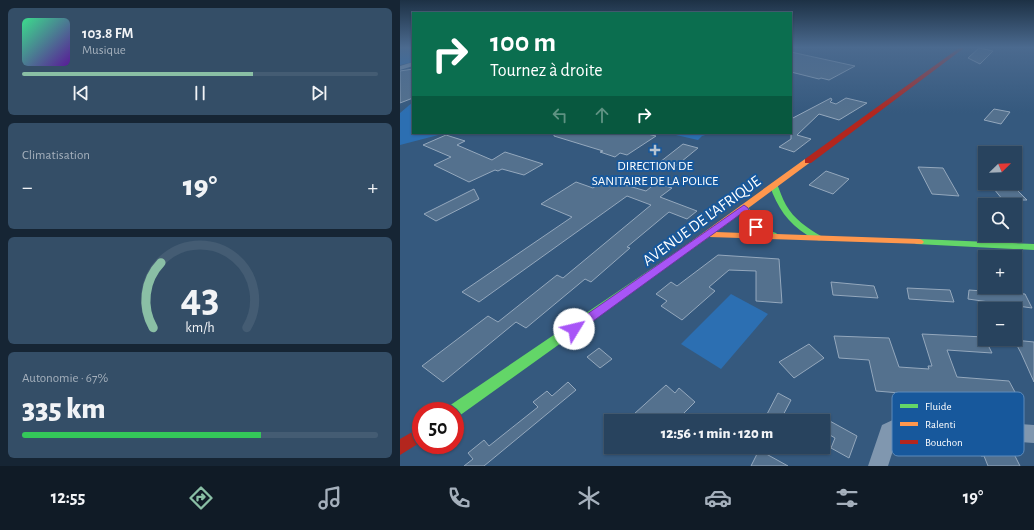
<!DOCTYPE html>
<html lang="fr">
<meta charset="utf-8">
<style>
:root{--surface:#28435e;--page:#344e67;--text:#f1f3f6;--muted:#a5b0bc;--line:#445c73;--accent:#8abfa5}
body{margin:0;font-family:"Alegreya Sans",sans-serif;background:var(--page);color:var(--text);height:100vh;display:flex;flex-direction:column;font-size:15px;white-space:nowrap}
*{box-sizing:border-box;margin:0}
p{font-size:13px;color:var(--muted)}
.icon{flex:none;width:22px;height:22px;fill:none;stroke:currentColor;stroke-width:2;stroke-linecap:round;stroke-linejoin:round}
.map{position:relative;flex:1;overflow:hidden}
.details{display:flex;flex-direction:column;gap:8px;padding:8px;background:#162534;width:400px}
.details>*{flex:none}
.top-card{position:absolute;left:12px;top:12px;width:380px;height:122px;border-radius:0px;box-shadow:0 1px 3px #0004,0 0 0 1px var(--line);background:#0b6e4f;color:#fff;overflow:hidden}
.needle{width:26px;rotate:67deg}
.buttons{position:absolute;left:578px;top:146px;display:grid;gap:8px}
.buttons a{display:grid;place-items:center;width:44px;height:44px;border-radius:0px;background:var(--surface);box-shadow:0 1px 3px #0004,0 0 0 1px var(--line);font-size:20px}
.speed{position:absolute;left:12px;top:402px;display:flex;gap:8px;font-size:20px;font-weight:700;text-align:center}
.speed>*{display:grid;place-content:center;width:52px;height:52px;border-radius:50%;background:var(--surface);box-shadow:0 1px 3px #0004,0 0 0 1px var(--line);line-height:1}
.speed .limit{border:6px solid #d22;background:#fff;color:#111}
.pin{position:absolute;display:grid;place-items:center;width:34px;height:34px;color:#fff;margin:-17px;border-radius:8px;box-shadow:0 2px 6px #0006}
.me{position:absolute;width:44px;margin:-22px;rotate:54deg;stroke-linejoin:round;filter:drop-shadow(0 0 3px #0008)}
.turn{display:flex;align-items:center;gap:14px;height:84px;padding:0 12px;font-size:18px}
.turn .icon{width:52px;height:52px;stroke-width:2.5}
.turn b{display:block;font-size:28px;line-height:34px}
.lanes{display:flex;align-items:center;height:38px;padding:0 12px;background:#0003;justify-content:center;gap:20px;direction:ltr}
.lanes .off{opacity:.35}
.big{font-size:30px;font-weight:800;line-height:1.1}
.details .widget{flex:1;display:flex;flex-direction:column;justify-content:center;gap:6px;min-width:0;padding:0 14px;border-radius:6px;background:var(--page)}
.details .dial{align-items:center;gap:0}
.dial svg{height:104px;overflow:visible;fill:none;stroke:var(--line);stroke-width:7;stroke-linecap:round;text-anchor:middle}
.dial text{fill:var(--text);stroke:none}
.song{display:flex;align-items:center;gap:12px}
.cover{width:48px;height:48px;border-radius:6px;background:linear-gradient(135deg,hsl(150 70% 55%),hsl(270 70% 35%))}
.played{height:4px;border-radius:2px;background:linear-gradient(90deg,var(--accent) 65%,var(--line) 65%)}
.keys{display:flex;justify-content:space-around;direction:ltr}
.heat{display:flex;justify-content:space-between;align-items:center;font-size:22px;direction:ltr}
.charge{height:6px;border-radius:3px;background:linear-gradient(90deg,#34c759 67%,var(--line) 0)}
.trip{position:absolute;left:204px;top:414px;width:226px;height:40px;border-radius:0px;background:var(--surface);box-shadow:0 1px 3px #0004,0 0 0 1px var(--line);font-weight:800;line-height:40px;text-align:center}
.tabs{display:flex;height:64px;justify-content:space-around;align-items:center;background:#101b26;color:var(--muted)}
.tabs .icon{width:28px;height:28px}
.tabs .on{color:var(--accent)}
.tabs b{font-size:18px;color:var(--text)}
main{display:flex;flex:1;min-height:0}
.map>svg:first-child{display:block}
.green{fill:#2c6fb2}
.building{fill:#54718e;stroke:#94a8bd}
.lines{fill:none;stroke-linecap:round;stroke-linejoin:round}
.street{fill:#8097af;fill-rule:evenodd}
.fast{fill:#63d668;fill-rule:evenodd}
.slow{fill:#ff974d;fill-rule:evenodd}
.jam{fill:#b3261e;fill-rule:evenodd}
.route{fill:#a855f7;stroke:#6d37a1}
.poi-dot{fill:#b8c5d2;stroke:#17589c;stroke-width:1.5}
.labels{text-anchor:middle;stroke-width:4;stroke-linejoin:round;paint-order:stroke}
.far-poi-label{font-size:13px;fill:#fff;stroke:#17589c}
.street-label{font-size:16px;fill:#fff;stroke:#17589c}
.key{fill:#17589c;stroke:#5d8aba;stroke-width:1}
.key-label{font-size:11px;fill:#fff}
</style>
<main>
<section class="details">
<div class="widget">
<div class="song"><i class="cover"></i><div><b>103.8 FM</b><p>Musique</p></div></div>
<div class="played"></div>
<div class="keys"><svg class="icon" aria-label="previous" viewBox="0 0 24 24"><path d="M18 5L8 12l10 7zM5 5v14"/></svg><svg class="icon" aria-label="pause" viewBox="0 0 24 24"><path d="M8 5v14M16 5v14"/></svg><svg class="icon" aria-label="next" viewBox="0 0 24 24"><path d="M6 5l10 7-10 7zM19 5v14"/></svg></div>
</div>
<div class="widget"><p>Climatisation</p>
<div class="heat"><a>−</a><b class="big">19°</b><a>+</a></div>
</div>
<div class="widget dial"><svg viewBox="0 0 100 80">
<path d="M14 69A42 42 0 1 1 86 69"/>
<path d="M14 69A42 42 0 0 1 20 19" stroke="#8abfa5"/>
<text x="50" y="56" font-size="32" font-weight="700">43</text>
<text x="50" y="72" font-size="11">km/h</text>
</svg></div>
<div class="widget"><p>Autonomie · 67%</p><b class="big">335 km</b><div class="charge"></div></div>
</section>
<div class="map">
<svg width="634" height="466" viewBox="0 0 634 466">
<rect width="100%" height="100%" fill="#35597e"/>
<g class="green">
<path d="M 0,48 L 13,48 L 13,62 L 0,65 Z"/>
<path d="M 13,102 L 13,133 L 46,133 L 0,145 L 0,113 Z"/>
<path d="M 267,133 L 312,133 L 302,136 L 298,140 Z"/>
<path d="M 331,294 L 368,314 L 321,369 L 281,344 Z"/>
</g>
<g class="building">
<path d="M 579,48 L 593,51 L 580,64 L 568,58 Z"/>
<path d="M 391,52 L 455,66 L 429,80 L 421,78 L 419,79 L 391,72 Z"/>
<path d="M 13,69 L 13,98 L 0,103 L 0,71 Z"/>
<path d="M 431,98 L 432,100 L 430,102 L 436,104 L 446,98 L 467,103 L 439,120 L 419,114 L 397,135 L 411,139 L 394,152 L 379,147 L 391,139 L 391,119 Z"/>
<path d="M 594,109 L 610,112 L 601,124 L 584,120 Z"/>
<path d="M 154,133 L 243,133 L 256,136 L 227,155 L 220,153 L 215,157 L 200,152 L 203,151 L 154,136 Z"/>
<path d="M 46,135 L 65,141 L 57,145 L 92,160 L 105,152 L 143,164 L 124,175 L 102,169 L 98,171 L 95,170 L 69,182 L 34,165 L 51,157 L 23,145 Z"/>
<path d="M 283,144 L 298,148 L 276,166 L 260,162 Z"/>
<path d="M 518,167 L 543,168 L 559,196 L 532,194 Z"/>
<path d="M 426,171 L 449,179 L 433,194 L 409,185 Z"/>
<path d="M 205,179 L 246,191 L 256,183 L 272,188 L 260,197 L 297,211 L 287,219 L 269,212 L 227,247 L 230,248 L 191,282 L 185,279 L 126,328 L 116,322 L 43,382 L 22,366 L 88,316 L 98,322 L 157,275 L 163,278 L 251,205 L 227,196 L 79,302 L 62,292 L 172,217 L 141,204 L 176,182 L 193,188 Z"/>
<path d="M 589,183 L 610,183 L 627,200 L 603,200 Z"/>
<path d="M 74,189 L 79,199 L 36,221 L 24,214 Z"/>
<path d="M 318,255 L 379,259 L 382,303 L 356,301 L 356,271 L 329,270 L 309,287 L 315,291 L 282,320 L 261,306 L 267,301 L 256,294 L 271,282 L 277,286 Z"/>
<path d="M 431,282 L 474,286 L 478,298 L 433,295 Z"/>
<path d="M 507,288 L 550,290 L 554,302 L 509,299 Z"/>
<path d="M 569,290 L 625,294 L 632,308 L 568,299 Z"/>
<path d="M 522,334 L 584,337 L 592,353 L 547,350 L 557,377 L 609,381 L 622,405 L 601,404 L 597,397 L 565,395 L 575,416 L 518,411 L 512,394 L 476,391 L 469,360 L 439,358 L 434,336 L 489,338 L 499,367 L 529,369 L 528,366 L 532,366 Z"/>
<path d="M 614,340 L 634,342 L 634,382 L 621,353 Z"/>
<path d="M 409,344 L 424,358 L 394,378 L 379,362 Z"/>
<path d="M 199,348 L 212,359 L 200,368 L 187,357 Z"/>
<path d="M 168,382 L 176,390 L 84,466 L 64,466 L 73,459 L 68,453 L 84,440 L 89,446 L 138,407 L 133,402 L 147,391 L 152,396 Z"/>
<path d="M 266,385 L 275,393 L 279,388 L 295,402 L 276,421 L 241,421 L 234,414 Z"/>
<path d="M 378,393 L 391,400 L 380,421 L 376,421 L 366,416 Z"/>
<path d="M 428,420 L 457,436 L 449,458 L 431,448 L 435,438 L 423,431 Z"/>
<path d="M 575,441 L 590,442 L 592,447 L 611,448 L 620,466 L 588,466 L 584,456 L 581,456 Z"/>
<path d="M 359,450 L 388,466 L 351,466 Z"/>
</g>
<g class="lines">
<g class="street">
<path d="M 13,62 L 13,66 L 0,70 L 0,66 Z"/>
<path d="M 510,417 L 634,425 L 634,443 L 510,435 L 500,436 L 497,438 L 488,466 L 468,466 L 482,425 L 497,418 Z"/>
</g>
<g class="fast">
<path d="M 371,184 L 377,184 C 380,191 382,198 386,205 C 394,219 407,228 421,236 L 423,238 L 421,240 C 415,241 412,238 407,235 C 388,223 377,207 370,186 Z"/>
<path d="M 341,205 L 347,205 C 356,220 359,227 376,233 L 378,235 L 376,237 C 360,241 345,220 340,207 Z"/>
<path d="M 519,239 L 634,244 L 634,250 L 516,244 L 514,242 L 516,240 Z"/>
<path d="M 285,247 L 290,250 L 288,252 L 59,416 L 55,417 L 55,411 L 47,411 L 49,406 L 282,248 Z"/>
</g>
<path class="slow" d="M 405,159 L 408,159 L 412,161 L 316,232 L 519,239 L 522,240 L 524,242 L 522,244 L 309,237 L 288,252 L 282,252 L 280,250 L 282,248 Z"/>
<g class="jam">
<path d="M 559,48 L 564,48 L 411,163 L 405,163 L 405,159 Z"/>
<path d="M 21,427 L 21,442 L 0,455 L 0,439 Z"/>
</g>
</g>
<linearGradient id="sky" x2="0" y2="1"><stop stop-color="#1d3145"/><stop offset="0.42" stop-color="#4b6a8f"/><stop offset="1" stop-color="#4b6a8f" stop-opacity="0"/></linearGradient>
<rect width="634" height="113" fill="url(#sky)"/>
<path class="route" d="M 344,205 L 348,208 L 353,220 L 361,227 L 359,229 C 349,231 345,221 342,213 L 178,332 L 174,334 L 170,332 L 168,329 L 170,326 Z"/>
<path class="poi-dot" d="M253 144h4v4h4v4h-4v4h-4v-4h-4v-4h4z"/>
<g class="labels">
<g class="far-poi-label">
<text x="255" y="170">DIRECTION DE<tspan x="255" dy="15">SANITAIRE DE LA POLICE</tspan></text>
</g>
<g class="street-label">
<text transform="translate(301 220) rotate(-36)" y="6">AVENUE DE L'AFRIQUE</text>
</g>
</g>
<rect x="492" y="392" width="132" height="64" rx="6" class="key"/>
<rect x="500" y="404" width="18" height="4" fill="#63d668"/>
<rect x="500" y="422" width="18" height="4" fill="#ff974d"/>
<rect x="500" y="440" width="18" height="4" fill="#b3261e"/>
<g class="key-label">
<text x="525" y="410">Fluide</text>
<text x="525" y="428">Ralenti</text>
<text x="525" y="446">Bouchon</text>
</g>
</svg>
<div class="buttons">
<a><svg class="needle" viewBox="-14 -14 28 28"><path d="M0-13l5 13h-10z" fill="#e53935"/><path d="M0 13l5-13h-10z" fill="#a5b0bc"/></svg></a>
<a><svg class="icon" aria-label="search" viewBox="0 0 24 24"><circle cx="10" cy="10" r="6"/><path d="M15 15l6 6"/></svg></a>
<a>+</a>
<a>−</a>
</div>
<div class="speed"><div class="limit">50</div></div>
<div class="pin" style="left:356px;top:227px;background:#d93025"><svg class="icon" aria-label="arrive" viewBox="0 0 24 24"><path d="M6 21V4h12l-3 4 3 4H6"/></svg></div>
<svg class="me" style="left:174px;top:329px" viewBox="-20 -20 40 40"><circle r="19" fill="#fff"/><path d="M0-13L10 11 0 6-10 11z" fill="#a855f7"/></svg>
<div class="trip">12:56 · 1 min · 120 m</div>
<div class="top-card">
<div class="turn"><svg class="icon" aria-label="right" viewBox="0 0 24 24"><path d="M7 20v-9h11M14 6l5 5-5 5"/></svg><div><b>100 m</b>Tournez à droite</div></div>
<div class="lanes"><svg class="icon off" aria-label="left" viewBox="0 0 24 24"><path d="M17 20v-9H6M10 6l-5 5 5 5"/></svg><svg class="icon off" aria-label="ahead" viewBox="0 0 24 24"><path d="M12 20V5M6 11l6-6 6 6"/></svg><svg class="icon" aria-label="right" viewBox="0 0 24 24"><path d="M7 20v-9h11M14 6l5 5-5 5"/></svg></div>
</div>
</div>
</main>
<nav class="tabs">
<b>12:55</b>
<svg class="icon on" aria-label="directions" viewBox="0 0 24 24"><path d="M12 3l9 9-9 9-9-9zM9 14v-3h6M13 9l2 2-2 2"/></svg>
<svg class="icon" aria-label="music" viewBox="0 0 24 24"><path d="M9 18V5l10-2v13"/><circle cx="6" cy="18" r="3"/><circle cx="16" cy="16" r="3"/></svg>
<svg class="icon" aria-label="phone" viewBox="0 0 24 24"><path d="M5 4h4l2 5-3 2q2 4 5 5l2-3 5 2v4C11 20 4 13 5 4z"/></svg>
<svg class="icon" aria-label="climate" viewBox="0 0 24 24"><path d="M12 3v18M4 7l16 10M4 17L20 7"/></svg>
<svg class="icon" aria-label="car" viewBox="0 0 24 24"><path d="M5 17H2v-5l4-1 3-4h7l3 4 3 1v5h-3M9 17h6M6 11h13"/><circle cx="7" cy="17" r="2"/><circle cx="17" cy="17" r="2"/></svg>
<svg class="icon" aria-label="filters" viewBox="0 0 24 24"><path d="M4 7h16M4 17h16"/><circle cx="9" cy="7" r="2"/><circle cx="15" cy="17" r="2"/></svg>
<b>19°</b>
</nav>
